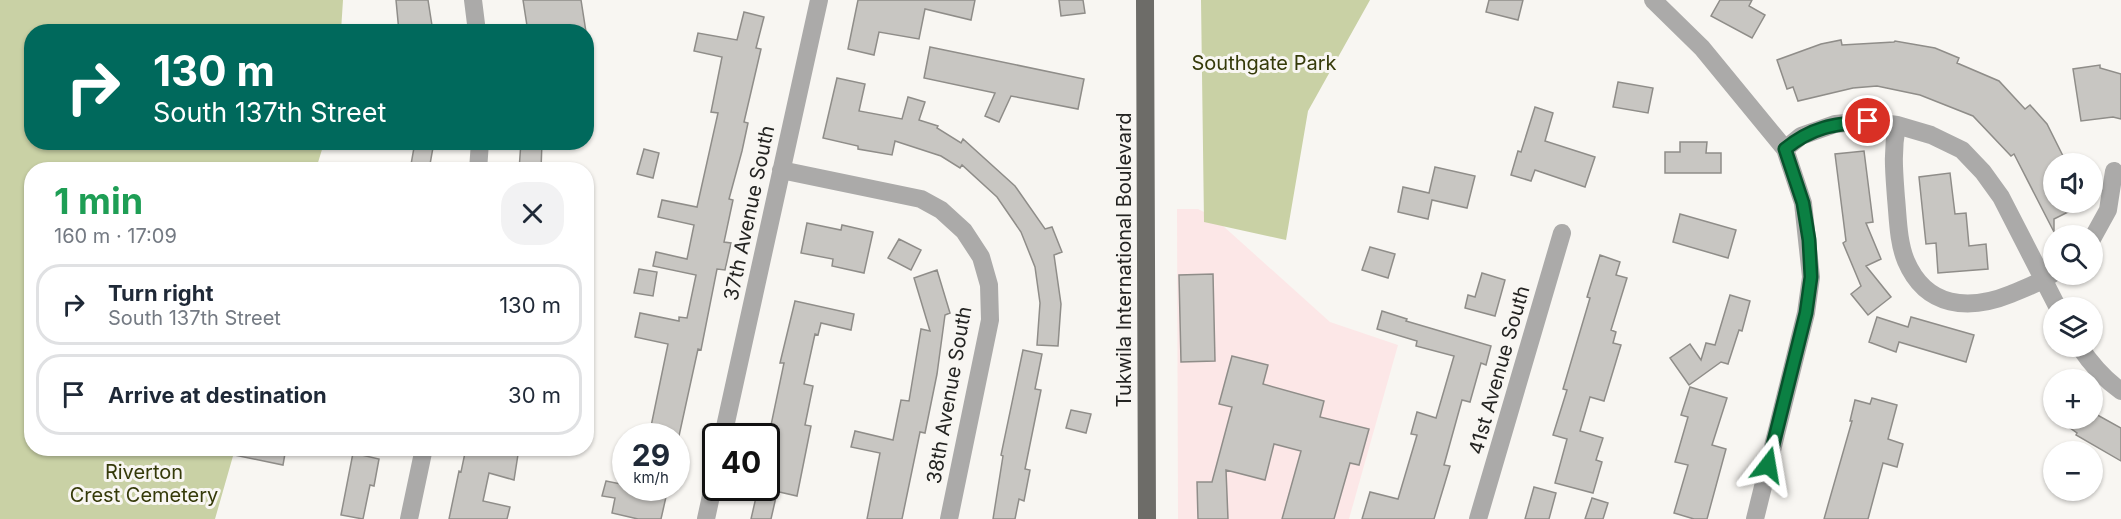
<!DOCTYPE html>
<html lang="en">
<head>
<meta charset="utf-8">
<style>
  body { margin:0; font-family:Inter,sans-serif; background:#f2f2f3; color:#1f2937; height:100vh; display:flex; flex-direction:column; font-size:22px; white-space:nowrap }
  * { box-sizing:border-box; margin:0 }
  p { font-size:20px; color:#747a83 }
  .icon { flex:none; width:33px; height:33px; fill:none; stroke:currentColor; stroke-width:2; stroke-linecap:round; stroke-linejoin:round }
  .map { position:relative; flex:1; overflow:hidden }
  .drawer { position:absolute; left:24px; top:162px; width:570px; height:294px; display:flex; flex-direction:column; background:#fff; border-radius:24px; box-shadow:0 2px 4px #0004 }
  .drawer>* { flex:none }
  .top-card { position:absolute; left:24px; top:24px; width:570px; height:126px; border-radius:24px; box-shadow:0 2px 4px #0004; background:#00695c; color:#fff; overflow:hidden }
  .buttons { position:absolute; left:2043px; top:153px; display:grid; gap:12px }
  .buttons a { display:grid; place-items:center; width:60px; height:60px; border-radius:50%; background:#fff; box-shadow:0 2px 4px #0004; font-size:30px }
  .speed { position:absolute; left:612px; top:423px; display:flex; gap:12px; font-size:30px; font-weight:700; text-align:center }
  .speed>* { display:grid; place-content:center; width:78px; height:78px; border-radius:50%; background:#fff; box-shadow:0 2px 4px #0004; line-height:1 }
  .speed small { font-size:15px; font-weight:400 }
  .speed .limit { border:3px solid #111; border-radius:9px; background:#fff; color:#111 }
  .pin { position:absolute; display:grid; place-items:center; width:51px; height:51px; color:#fff; margin:-26px; border:3px solid #fff; border-radius:50%; box-shadow:0 2px 6px #0007 }
  .me { position:absolute; width:66px; margin:-33px; rotate:14deg; stroke-linejoin:round; filter:drop-shadow(0 0 4px #0008) }
  .turn { display:flex; align-items:center; gap:21px; height:126px; padding:0 30px; font-size:27px }
  .turn .icon { width:78px; height:78px; stroke-width:2.5 }
  .turn b { display:block; font-size:42px; line-height:51px }
  .round { display:grid; place-items:center; flex:none; width:63px; height:63px; border-radius:24px; background:#f2f2f3 }
  .overview { display:flex; align-items:center; justify-content:space-between; height:102px; padding:0 30px }
  h1 { font-size:36px; font-weight:700; line-height:45px; color:#1e9e55 }
  ul { padding:0; list-style:none }
  li { display:flex; align-items:center; gap:18px; height:81px; margin:0 12px 9px; padding:0 18px; border:3px solid #e0e1e3; border-radius:24px }
  li div { flex:1 }
  li b { display:block; font-size:22px }
  li em { font-style:normal }
  .map>svg:first-child { display:block }
</style>
</head>
<body>
<div class="map">
<svg width="2121" height="519" viewBox="0 0 2121 519">
  <rect width="100%" height="100%" fill="#f8f6f2"/>
  <!-- commercial -->
  <path fill="#fce7e7" d="M 1177,209 L 1198,209 L 1212,216 L 1330,322 L 1398,345 L 1349,519 L 1178,519 Z"/>
  <!-- green -->
  <path fill="#c9d1a5" d="M 0,0 L 343,0 L 341,31 L 32,32 L 32,142 L 324,143 L 316,169 L 32,170 L 32,448 L 235,449 L 215,519 L 0,519 Z
    M 1201,0 L 1370,0 L 1308,111 L 1286,240 L 1204,222 Z"/>
  <!-- building -->
  <path fill="#c8c6c2" stroke="#8f8d89" stroke-width="1.5" d="M 396,0 L 428,0 L 433,32 L 399,32 Z
    M 523,0 L 581,0 L 586,32 L 528,32 Z
    M 858,0 L 975,0 L 971,20 L 925,9 L 919,39 L 879,32 L 874,55 L 848,49 Z
    M 1059,0 L 1083,0 L 1085,13 L 1061,16 Z
    M 1489,0 L 1523,0 L 1518,20 L 1486,12 Z
    M 1720,0 L 1752,0 L 1749,6 L 1765,15 L 1752,38 L 1711,16 Z
    M 744,12 L 764,17 L 756,48 L 761,49 L 744,122 L 748,123 L 742,151 L 729,199 L 733,200 L 724,242 L 731,243 L 725,270 L 717,269 L 701,350 L 698,349 L 679,436 L 649,436 L 668,344 L 635,337 L 640,313 L 679,321 L 679,317 L 687,318 L 696,275 L 653,266 L 656,252 L 687,259 L 694,225 L 658,217 L 662,200 L 697,207 L 718,113 L 711,112 L 722,57 L 694,51 L 698,33 L 737,40 Z
    M 1841,40 L 1842,45 L 1894,42 L 1895,41 L 1935,48 L 1959,58 L 1957,63 L 1999,81 L 2025,109 L 2030,105 L 2047,124 L 2067,164 L 2054,164 L 2054,202 L 2088,202 L 2054,219 L 2054,232 L 2014,154 L 2011,156 L 1973,116 L 1920,95 L 1877,86 L 1853,88 L 1798,101 L 1793,87 L 1787,89 L 1777,60 L 1821,44 Z
    M 930,47 L 1084,79 L 1078,109 L 1011,96 L 999,122 L 985,116 L 995,93 L 924,78 Z
    M 2100,65 L 2100,68 L 2121,74 L 2121,119 L 2113,117 L 2081,121 L 2073,69 Z
    M 837,78 L 865,84 L 859,111 L 902,119 L 908,97 L 925,102 L 919,120 L 938,126 L 937,128 L 961,143 L 963,139 L 1015,186 L 1045,229 L 1052,227 L 1062,252 L 1054,255 L 1061,304 L 1058,346 L 1037,345 L 1040,303 L 1035,267 L 1021,232 L 997,197 L 962,165 L 960,168 L 941,156 L 895,141 L 892,155 L 858,149 L 858,146 L 823,138 Z
    M 1618,82 L 1653,88 L 1648,113 L 1613,107 Z
    M 1535,107 L 1553,113 L 1545,141 L 1595,157 L 1585,187 L 1535,170 L 1531,181 L 1511,175 L 1518,151 L 1521,152 Z
    M 415,142 L 434,142 L 429,170 L 410,170 Z
    M 521,142 L 542,142 L 541,170 L 519,170 Z
    M 1680,142 L 1707,142 L 1706,153 L 1721,153 L 1721,173 L 1665,173 L 1665,152 L 1680,152 Z
    M 644,149 L 659,153 L 653,178 L 637,174 Z
    M 1864,151 L 1873,222 L 1866,223 L 1881,259 L 1866,266 L 1891,297 L 1868,315 L 1851,294 L 1861,286 L 1843,243 L 1846,241 L 1835,154 Z
    M 1435,167 L 1475,176 L 1467,208 L 1432,200 L 1428,219 L 1398,212 L 1403,187 L 1429,193 Z
    M 1950,173 L 1955,214 L 1966,213 L 1969,246 L 1986,244 L 1988,269 L 1938,273 L 1936,243 L 1926,244 L 1919,177 Z
    M 1680,214 L 1736,230 L 1728,258 L 1673,242 Z
    M 807,223 L 841,230 L 842,225 L 873,232 L 864,273 L 832,266 L 833,259 L 801,253 Z
    M 899,239 L 921,250 L 911,270 L 888,258 Z
    M 1370,247 L 1395,254 L 1388,278 L 1362,270 Z
    M 1600,255 L 1620,262 L 1616,275 L 1627,278 L 1611,330 L 1616,332 L 1613,343 L 1621,345 L 1604,401 L 1590,397 L 1580,431 L 1603,438 L 1596,460 L 1602,462 L 1593,493 L 1555,483 L 1567,439 L 1553,435 L 1567,390 L 1563,389 L 1590,298 L 1587,297 Z
    M 639,269 L 657,272 L 653,296 L 634,293 Z
    M 937,270 L 950,313 L 945,315 L 937,374 L 925,433 L 920,432 L 902,519 L 867,519 L 880,453 L 851,447 L 855,431 L 893,440 L 901,400 L 909,401 L 921,329 L 930,331 L 914,278 Z
    M 1482,273 L 1505,280 L 1495,316 L 1465,308 L 1468,295 L 1475,297 Z
    M 1213,274 L 1215,361 L 1181,362 L 1179,275 Z
    M 1730,295 L 1750,301 L 1742,331 L 1739,330 L 1728,364 L 1721,362 L 1689,385 L 1670,358 L 1690,344 L 1701,360 L 1706,343 L 1715,345 Z
    M 795,301 L 854,314 L 851,330 L 821,323 L 818,335 L 815,334 L 804,384 L 813,386 L 805,425 L 811,426 L 797,496 L 766,489 L 766,449 L 784,363 L 780,363 Z
    M 1382,311 L 1407,319 L 1406,321 L 1491,346 L 1486,365 L 1481,363 L 1470,402 L 1462,400 L 1444,465 L 1450,466 L 1434,519 L 1362,519 L 1370,492 L 1398,499 L 1417,435 L 1411,434 L 1417,412 L 1436,418 L 1454,356 L 1416,346 L 1417,341 L 1377,329 Z
    M 1877,317 L 1908,327 L 1911,317 L 1974,335 L 1966,362 L 1899,342 L 1896,352 L 1869,342 Z
    M 1023,350 L 1042,354 L 1035,389 L 1041,390 L 1025,469 L 1030,470 L 1024,501 L 1019,499 L 1015,519 L 993,519 L 1003,456 L 1001,455 Z
    M 1232,356 L 1268,365 L 1263,384 L 1324,401 L 1320,417 L 1369,429 L 1359,465 L 1350,463 L 1334,519 L 1282,519 L 1301,451 L 1274,444 L 1265,480 L 1226,470 L 1228,519 L 1198,519 L 1197,482 L 1212,482 L 1232,407 L 1219,404 Z
    M 1690,387 L 1727,398 L 1712,445 L 1726,449 L 1707,519 L 1694,519 L 1674,513 L 1688,465 L 1675,462 L 1688,417 L 1681,415 Z
    M 1872,398 L 1897,405 L 1888,439 L 1903,444 L 1897,467 L 1883,463 L 1868,519 L 1824,519 L 1852,421 L 1850,421 L 1855,400 L 1870,404 Z
    M 1071,410 L 1091,414 L 1086,433 L 1066,428 Z
    M 2092,412 L 2121,428 L 2121,461 L 2076,435 L 2077,433 L 2056,418 L 2092,418 Z
    M 235,448 L 286,448 L 283,465 L 234,455 Z
    M 466,448 L 519,448 L 514,480 L 489,473 L 483,501 L 510,507 L 507,519 L 449,519 L 459,471 L 461,472 Z
    M 353,453 L 379,459 L 374,486 L 370,485 L 363,519 L 341,515 Z
    M 606,481 L 626,485 L 626,488 L 668,488 L 661,519 L 638,519 L 612,513 L 615,498 L 602,496 Z
    M 1534,487 L 1556,493 L 1549,519 L 1525,519 Z
    M 757,493 L 776,497 L 771,519 L 751,519 Z
    M 1592,498 L 1608,503 L 1603,519 L 1585,519 Z"/>
  <g fill="none" stroke-linecap="round" stroke-linejoin="round">
    <!-- minor -->
    <path stroke="#abaaa9" stroke-width="18" d="M 473,0 L 477,32
      M 1653,0 L 1702,48 L 1785,149 L 1803,203 L 1811,277 L 1806,313 L 1755,519
      M 1897,125 C 1892,152 1894,171 1896,198 C 1898,218 1898,242 1906,261 C 1926,308 1969,311 2011,294 C 2025,288 2040,283 2052,274
      M 1785,149 L 1801,136 L 1835,124 L 1868,121 L 1897,125 L 1931,135 L 1962,150 L 1983,172 L 2001,197 L 2058,308
      M 478,170 L 480,142
      M 781,170 L 921,199 L 941,210 L 964,231 L 981,257 L 989,285 L 990,320 L 949,519
      M 2092,239 L 2108,210 L 2114,171
      M 2079,346 C 2091,364 2104,379 2121,391
      M 723,436 L 819,0
      M 409,519 L 424,448
      M 706,519 L 716,473
      M 1478,519 L 1562,233"/>
    <!-- major -->
    <path stroke="#6d6c68" stroke-width="18" d="M 1145,0 L 1147,519"/>
  </g>
  <g fill="none" stroke-linecap="round" stroke-linejoin="round">
    <defs>
      <path id="route" d="M 1768,465 L 1806,313 L 1811,277 L 1809,240 L 1803,203 L 1785,149 C 1812,127 1834,124 1868,121"/>
    </defs>
    <!-- route casing -->
    <use href="#route" stroke="#07532c" stroke-width="15"/>
    <!-- route -->
    <use href="#route" stroke="#0b8043" stroke-width="10"/>
  </g>
  <g text-anchor="middle" stroke-width="6" stroke-linejoin="round" paint-order="stroke">
    <!-- park labels -->
    <g font-size="20" fill="#353a09" stroke="#f8f6f2">
      <text x="1264" y="70">Southgate Park</text>
      <text x="144" y="479">Riverton<tspan x="144" dy="23">Crest Cemetery</tspan></text>
    </g>
    <!-- street labels -->
    <g font-size="20" fill="#242422" stroke="#f8f6f2">
      <text transform="translate(749 213) rotate(-78)" y="7">37th Avenue South</text>
      <text transform="translate(1124 260) rotate(-90)" y="7">Tukwila International Boulevard</text>
      <text transform="translate(1499 370) rotate(-74)" y="7">41st Avenue South</text>
      <text transform="translate(949 395) rotate(-80)" y="7">38th Avenue South</text>
    </g>
  </g>
</svg>
<div class="buttons">
<a><svg class="icon" aria-label="sound" viewBox="0 0 24 24"><path d="M4 9h4l5-4v14l-5-4H4zM17 9q2 3 0 6"/></svg></a>
<a><svg class="icon" aria-label="search" viewBox="0 0 24 24"><circle cx="10" cy="10" r="6"/><path d="M15 15l6 6"/></svg></a>
<a><svg class="icon" aria-label="layers" viewBox="0 0 24 24"><path d="M12 4l9 5-9 5-9-5zM3 14l9 5 9-5"/></svg></a>
<a>+</a>
<a>−</a>
</div>
<div class="speed"><div>29<small>km/h</small></div><div class="limit">40</div></div>
<div class="pin" style="left:1868px;top:121px;background:#d93025"><svg class="icon" aria-label="arrive" viewBox="0 0 24 24"><path d="M6 21V4h12l-3 4 3 4H6"/></svg></div>
<svg class="me" style="left:1768px;top:465px" viewBox="-20 -20 40 40"><path d="M0-17L14 15 0 8-14 15z" fill="#0b8043" stroke="#fff" stroke-width="4"/></svg>
<div class="top-card">
<div class="turn"><svg class="icon" aria-label="right" viewBox="0 0 24 24"><path d="M7 20v-9h11M14 6l5 5-5 5"/></svg><div><b>130 m</b>South 137th Street</div></div>
</div>
<section class="drawer">
<div class="overview"><div><h1>1 min</h1><p>160 m · 17:09</p></div><a class="round"><svg class="icon" aria-label="close" viewBox="0 0 24 24"><path d="M6 6l12 12M18 6L6 18"/></svg></a></div>
<ul>
<li><svg class="icon" aria-label="right" viewBox="0 0 24 24"><path d="M7 20v-9h11M14 6l5 5-5 5"/></svg><div><b>Turn right</b><p>South 137th Street</p></div><em>130 m</em></li>
<li><svg class="icon" aria-label="arrive" viewBox="0 0 24 24"><path d="M6 21V4h12l-3 4 3 4H6"/></svg><div><b>Arrive at destination</b></div><em>30 m</em></li>
</ul>
</section>
</div>
</body>
</html>
